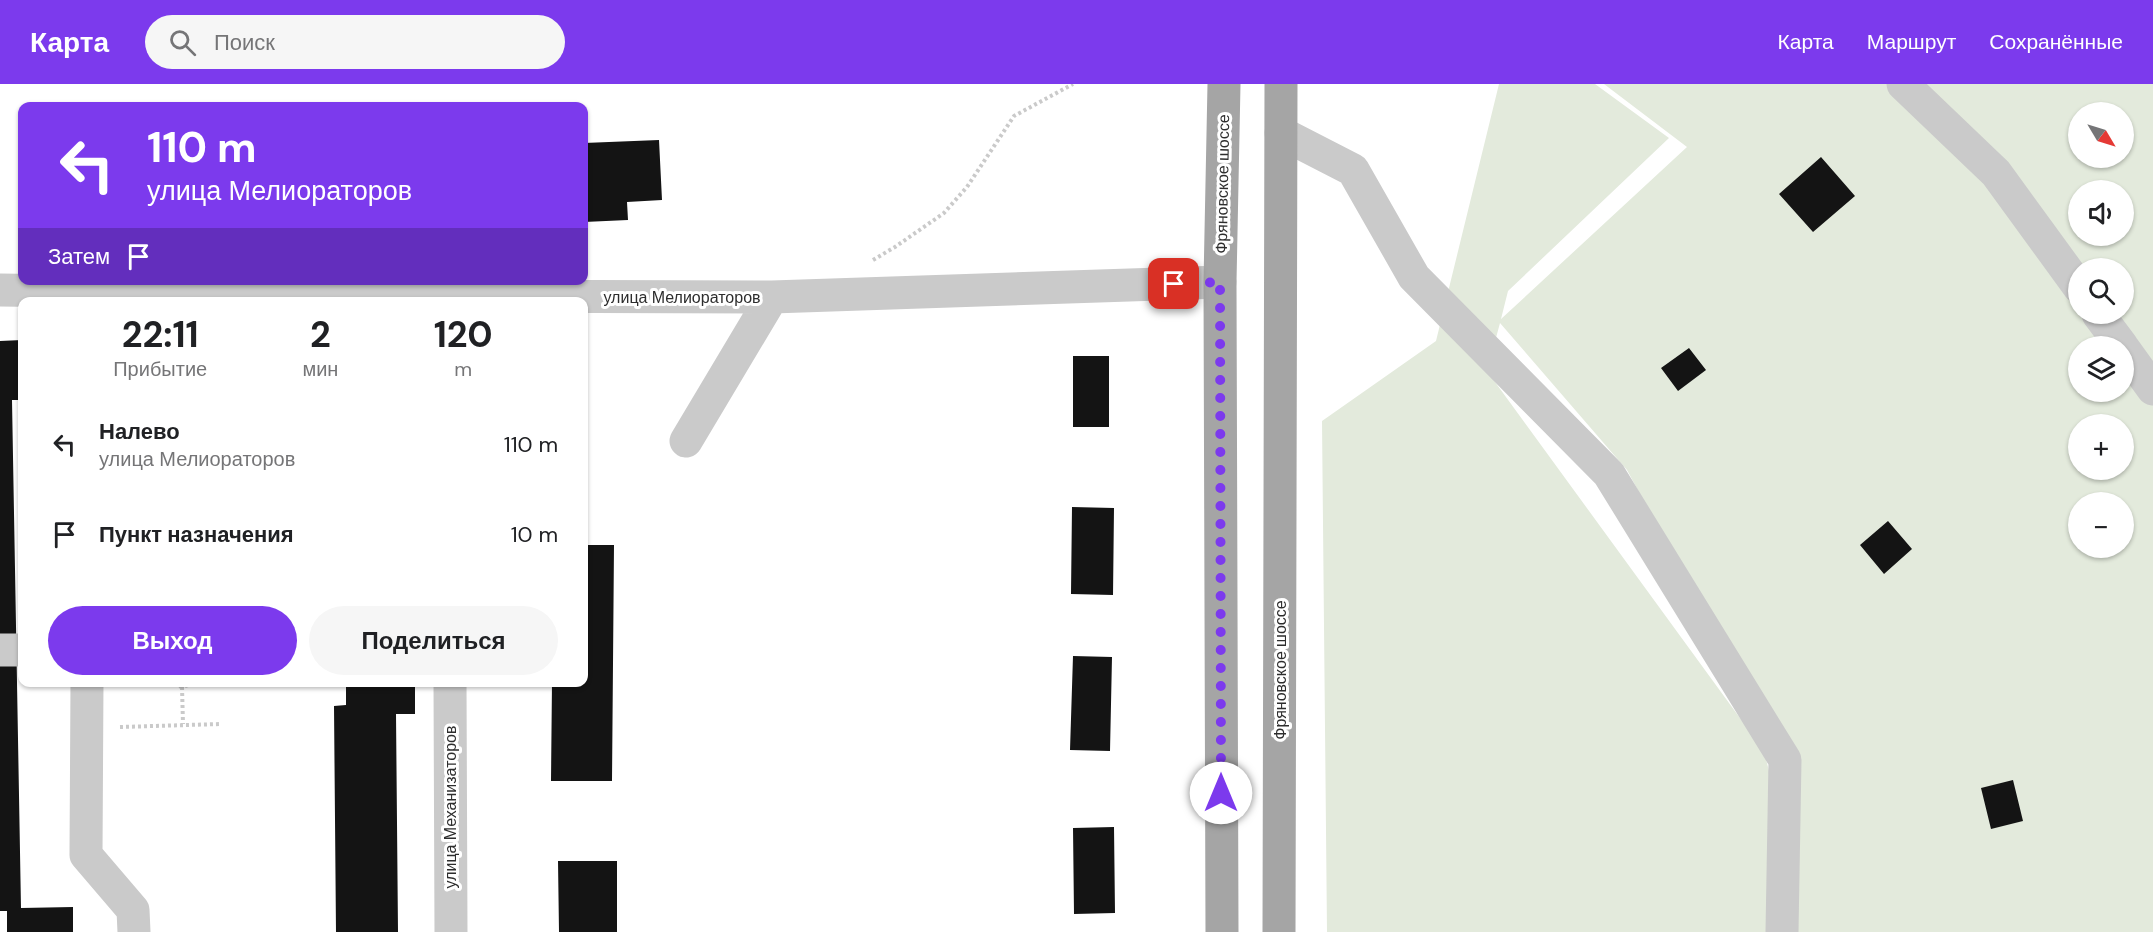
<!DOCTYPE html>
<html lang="ru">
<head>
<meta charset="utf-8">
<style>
  body { margin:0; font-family:"DM Sans",sans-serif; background:#f6f6f6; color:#202124; height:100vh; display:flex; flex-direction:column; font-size:22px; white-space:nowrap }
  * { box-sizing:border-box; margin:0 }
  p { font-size:20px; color:#757577 }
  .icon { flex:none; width:33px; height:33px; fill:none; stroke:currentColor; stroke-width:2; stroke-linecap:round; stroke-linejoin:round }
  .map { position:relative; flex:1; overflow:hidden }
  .sheet { position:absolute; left:18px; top:213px; width:570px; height:390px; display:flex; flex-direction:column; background:#fff; border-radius:12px; box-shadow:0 2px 4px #0004 }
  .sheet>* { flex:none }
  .hud { position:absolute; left:18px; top:18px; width:570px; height:183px; border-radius:12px; box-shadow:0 2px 4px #0004; background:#7c3aed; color:#fff; overflow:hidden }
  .needle { width:39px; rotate:128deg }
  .controls { position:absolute; left:2068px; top:18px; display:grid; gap:12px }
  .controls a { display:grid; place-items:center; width:66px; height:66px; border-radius:50%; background:#fff; box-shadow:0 2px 4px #0004; font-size:30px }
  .pin { position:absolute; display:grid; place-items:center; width:51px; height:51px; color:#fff; margin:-26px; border-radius:12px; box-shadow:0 3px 9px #0006 }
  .me { position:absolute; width:66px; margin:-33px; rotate:0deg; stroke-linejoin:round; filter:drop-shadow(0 0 4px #0008) }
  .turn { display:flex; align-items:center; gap:21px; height:126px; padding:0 30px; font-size:27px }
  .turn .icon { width:78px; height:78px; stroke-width:2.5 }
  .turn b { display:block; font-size:42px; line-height:51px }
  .then { display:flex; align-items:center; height:57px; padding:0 30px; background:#0003; gap:12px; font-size:22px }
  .eta { display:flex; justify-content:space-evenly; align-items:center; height:102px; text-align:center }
  .eta b { font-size:36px; font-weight:700; line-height:42px }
  .button { display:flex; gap:12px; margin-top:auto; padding:12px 30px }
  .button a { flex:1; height:69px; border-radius:36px; background:#7c3aed; color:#fff; font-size:24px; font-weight:700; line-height:69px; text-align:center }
  .button a+a { background:#f6f6f6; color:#202124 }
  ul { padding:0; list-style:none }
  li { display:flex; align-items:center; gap:18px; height:90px; padding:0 30px }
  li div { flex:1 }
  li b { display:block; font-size:22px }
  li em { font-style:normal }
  header { display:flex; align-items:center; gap:36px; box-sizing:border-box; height:84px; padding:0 30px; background:#7c3aed; color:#fff }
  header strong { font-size:28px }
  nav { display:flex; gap:33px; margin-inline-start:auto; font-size:21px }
  .search { width:420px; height:54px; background:#f6f6f6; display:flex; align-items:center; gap:15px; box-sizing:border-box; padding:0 21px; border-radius:33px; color:#757577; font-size:22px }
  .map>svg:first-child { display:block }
</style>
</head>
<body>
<header>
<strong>Карта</strong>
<div class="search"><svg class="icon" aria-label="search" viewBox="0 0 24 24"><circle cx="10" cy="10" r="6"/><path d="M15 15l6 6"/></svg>Поиск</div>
<nav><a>Карта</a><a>Маршрут</a><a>Сохранённые</a></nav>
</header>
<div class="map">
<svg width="2153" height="848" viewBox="0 0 2153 848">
  <rect width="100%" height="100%" fill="#fff"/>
  <!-- green -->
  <path fill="#e3eadc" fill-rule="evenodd" d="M 1499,0 L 1595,0 L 1669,54 L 1508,207 L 1501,235 L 1687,63 L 1604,0 L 2153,0 L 2153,848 L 1327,848 L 1322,337 L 1436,257 ZM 2079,28 L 2124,28 L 2124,74 L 2079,74 ZM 2079,106 L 2124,106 L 2124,152 L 2079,152 ZM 2079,184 L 2124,184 L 2124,230 L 2079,230 ZM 1500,239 L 1627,386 L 1773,655 L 1772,699 L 1764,667 L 1487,287 ZM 2079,262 L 2124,262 L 2124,308 L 2079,308 ZM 2079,340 L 2124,340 L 2124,386 L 2079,386 ZM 2079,418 L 2124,418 L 2124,464 L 2079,464 Z"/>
  <!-- building -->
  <path fill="#141414" d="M 659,56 L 662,116 L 627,118 L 628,136 L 584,138 L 584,59 Z
    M 1821,73 L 1855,112 L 1813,148 L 1779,110 Z
    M 22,256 L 22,316 L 12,316 L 21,824 L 73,823 L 73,848 L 7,848 L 7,827 L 0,827 L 0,257 Z
    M 1689,264 L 1706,286 L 1678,307 L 1661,284 Z
    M 1073,272 L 1109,272 L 1109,343 L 1073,343 Z
    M 1072,423 L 1114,424 L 1113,511 L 1071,510 Z
    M 1888,437 L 1912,465 L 1884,490 L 1860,461 Z
    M 584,461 L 614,461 L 612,697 L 551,697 L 552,598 L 584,598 Z
    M 1073,572 L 1112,573 L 1110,667 L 1070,666 Z
    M 346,598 L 415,598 L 415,630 L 396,630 L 398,848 L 336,848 L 334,622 L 346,621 Z
    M 2013,696 L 2023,737 L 1991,745 L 1981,704 Z
    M 1114,743 L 1115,829 L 1074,830 L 1073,744 Z
    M 558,777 L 617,777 L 617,848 L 559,848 Z"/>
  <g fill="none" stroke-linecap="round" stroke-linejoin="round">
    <!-- path -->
    <path stroke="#cacaca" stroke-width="4" stroke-dasharray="3 3" stroke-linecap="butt" d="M 873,176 L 895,163 L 944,129 L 967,103 L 1014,32 L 1073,0
      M 168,598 L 182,603 L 198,598
      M 182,603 L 183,640
      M 120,643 L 221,640"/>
    <!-- minor -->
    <path stroke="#cacaca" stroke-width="33" d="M 1903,0 L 1996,89 L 2079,203
      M 1281,49 L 1353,86 L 1414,193 L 1609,390 L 1785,676 L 1782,848
      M 0,206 L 428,212 L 772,213 L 1220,198
      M 2098,230 L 2122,262
      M 2124,265 L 2153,305
      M 686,357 L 772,213
      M 0,566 L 22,566
      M 87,598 L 86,771 L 133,826 L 134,848
      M 450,598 L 451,848"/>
    <!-- major -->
    <path stroke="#a5a5a5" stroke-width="33" d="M 1222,848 L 1220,198 L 1224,0
      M 1279,848 L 1281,0"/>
  </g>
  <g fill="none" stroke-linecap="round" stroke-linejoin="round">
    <!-- route -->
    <path stroke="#7c3aed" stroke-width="10" stroke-dasharray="0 18" d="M 1174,200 L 1220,198 L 1221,709"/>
  </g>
  <g text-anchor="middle" stroke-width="6" stroke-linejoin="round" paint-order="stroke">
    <!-- street labels -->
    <g font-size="16" fill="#2d2d2d" stroke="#fff">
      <text transform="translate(1222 100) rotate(-89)" y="6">Фряновское шоссе</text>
      <text x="682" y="219">улица Мелиораторов</text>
      <text transform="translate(1280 586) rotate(-90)" y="6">Фряновское шоссе</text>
      <text transform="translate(450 723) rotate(-90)" y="6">улица Механизаторов</text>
    </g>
  </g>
</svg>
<div class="controls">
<a><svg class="needle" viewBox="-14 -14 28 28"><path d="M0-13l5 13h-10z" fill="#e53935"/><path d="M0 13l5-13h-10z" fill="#757577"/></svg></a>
<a><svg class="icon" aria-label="sound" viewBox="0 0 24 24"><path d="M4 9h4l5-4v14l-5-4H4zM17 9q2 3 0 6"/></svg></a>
<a><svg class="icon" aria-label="search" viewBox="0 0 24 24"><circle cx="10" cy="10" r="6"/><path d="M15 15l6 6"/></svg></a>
<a><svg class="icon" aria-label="layers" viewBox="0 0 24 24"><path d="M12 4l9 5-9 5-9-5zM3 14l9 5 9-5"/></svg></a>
<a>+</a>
<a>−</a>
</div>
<div class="pin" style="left:1174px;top:200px;background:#d93025"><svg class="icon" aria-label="arrive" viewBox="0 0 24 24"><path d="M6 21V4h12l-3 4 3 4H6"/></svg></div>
<svg class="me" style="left:1221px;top:709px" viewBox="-20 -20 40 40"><circle r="19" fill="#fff"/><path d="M0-13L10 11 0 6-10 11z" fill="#7c3aed"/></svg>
<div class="hud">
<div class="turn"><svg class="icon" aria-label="left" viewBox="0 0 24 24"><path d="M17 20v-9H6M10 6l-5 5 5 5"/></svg><div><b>110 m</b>улица Мелиораторов</div></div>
<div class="then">Затем<svg class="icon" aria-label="arrive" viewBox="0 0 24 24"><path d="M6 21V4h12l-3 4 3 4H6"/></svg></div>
</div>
<section class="sheet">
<div class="eta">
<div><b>22:11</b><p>Прибытие</p></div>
<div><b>2</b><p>мин</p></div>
<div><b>120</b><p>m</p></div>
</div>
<ul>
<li><svg class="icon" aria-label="left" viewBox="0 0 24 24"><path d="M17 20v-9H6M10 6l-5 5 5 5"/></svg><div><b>Налево</b><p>улица Мелиораторов</p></div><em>110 m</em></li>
<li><svg class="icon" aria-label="arrive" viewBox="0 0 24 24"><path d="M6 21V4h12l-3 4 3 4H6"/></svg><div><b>Пункт назначения</b></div><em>10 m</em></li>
</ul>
<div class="button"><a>Выход</a><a>Поделиться</a></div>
</section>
</div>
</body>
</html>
